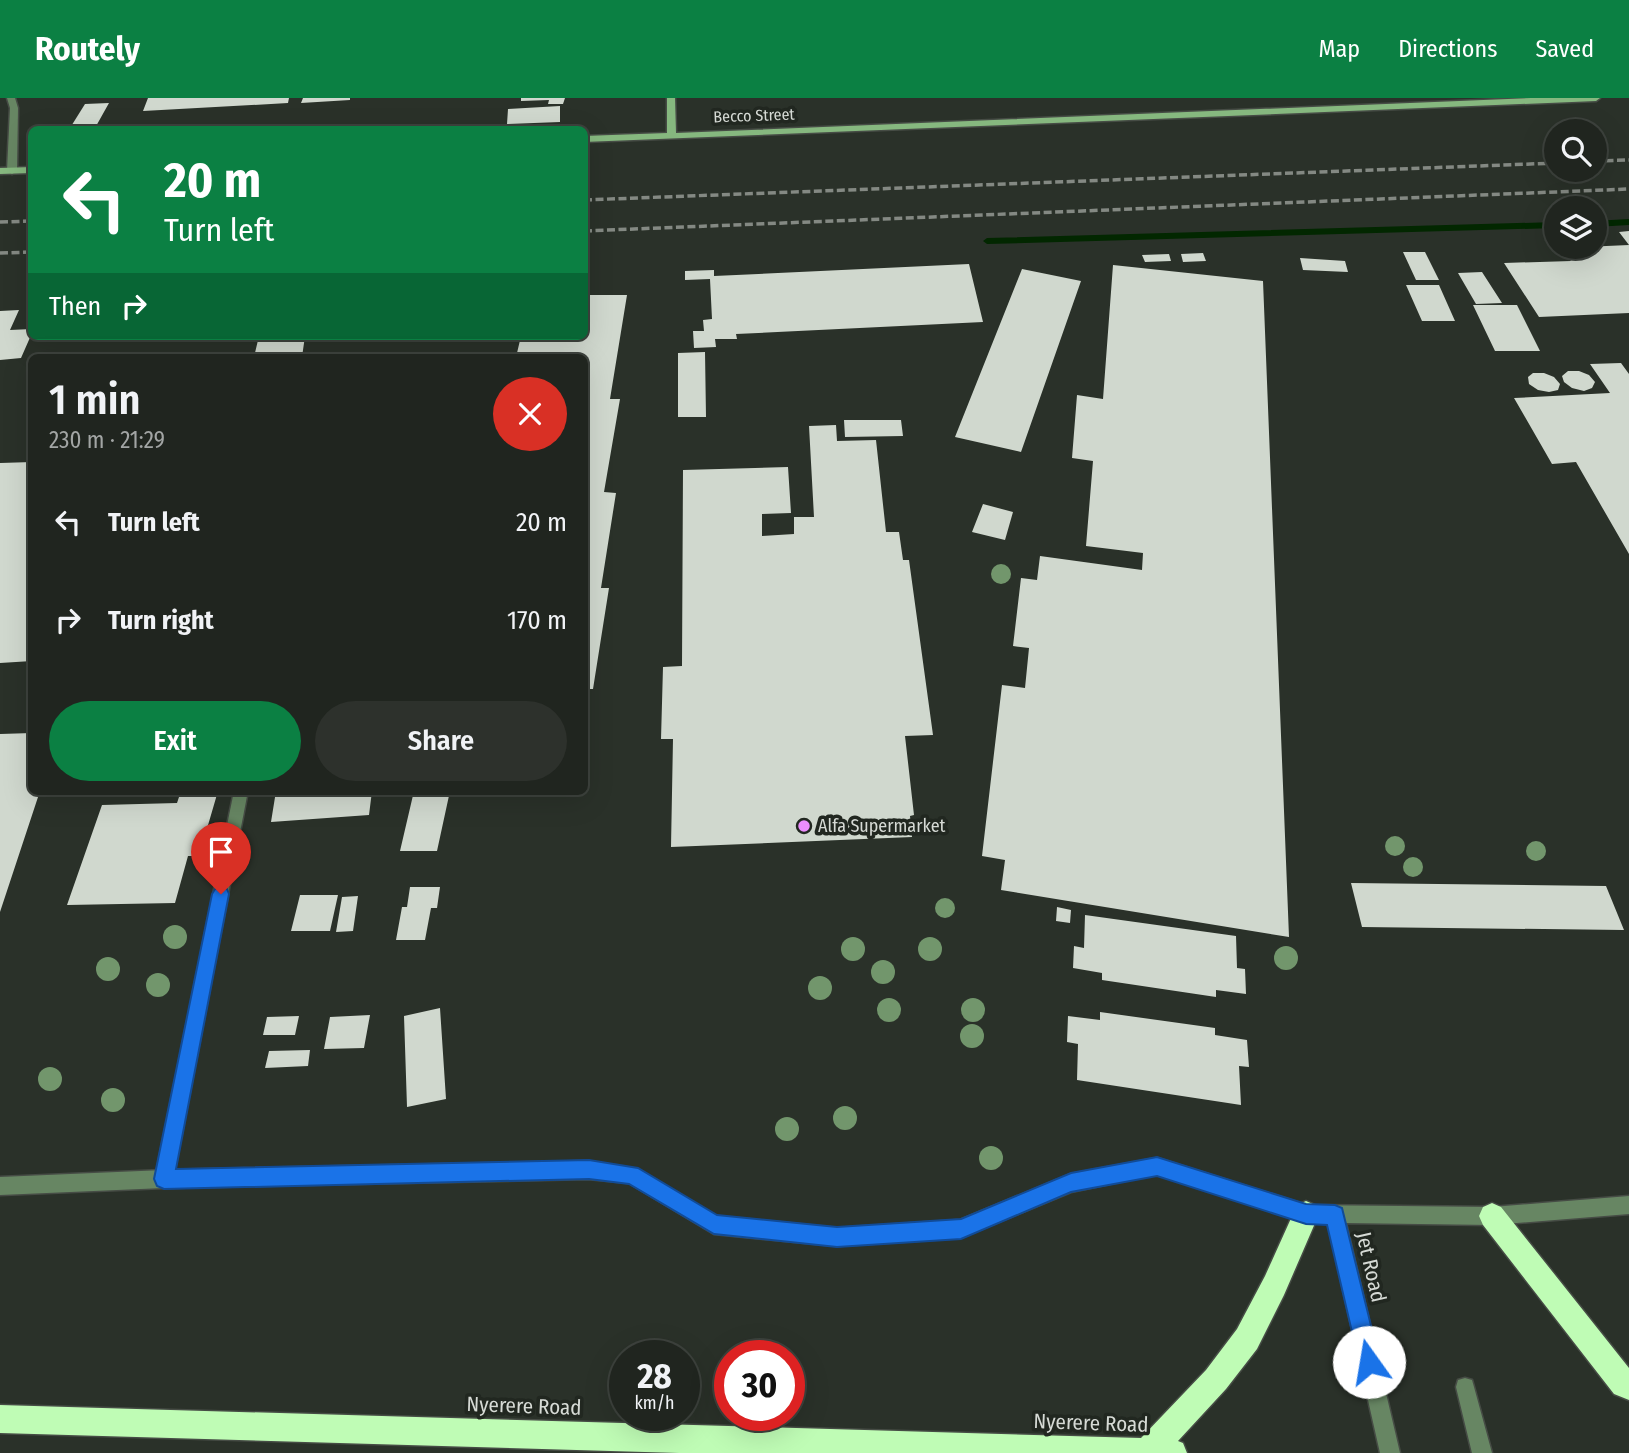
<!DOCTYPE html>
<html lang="en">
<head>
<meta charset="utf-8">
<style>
  body { margin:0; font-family:"Fira Sans Condensed",sans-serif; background:#2d312c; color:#f1f3f6; height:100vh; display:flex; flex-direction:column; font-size:26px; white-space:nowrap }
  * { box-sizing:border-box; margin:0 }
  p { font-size:23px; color:#a2a5a4 }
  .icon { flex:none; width:38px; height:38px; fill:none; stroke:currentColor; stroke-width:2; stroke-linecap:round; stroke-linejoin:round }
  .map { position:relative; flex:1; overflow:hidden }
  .drawer { position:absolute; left:28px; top:256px; width:560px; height:441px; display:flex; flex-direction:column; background:#20251f; border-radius:10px; box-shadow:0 7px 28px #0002,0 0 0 2px #3d423d }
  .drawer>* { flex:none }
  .hud { position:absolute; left:28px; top:28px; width:560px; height:214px; border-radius:10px; box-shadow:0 7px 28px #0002,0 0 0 2px #3d423d; background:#0b8043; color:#fff; overflow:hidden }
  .tools { position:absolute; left:1544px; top:21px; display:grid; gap:14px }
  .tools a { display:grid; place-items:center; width:63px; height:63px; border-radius:50%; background:#20251f; box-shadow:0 7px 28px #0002,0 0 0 2px #3d423d; font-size:35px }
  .speed { position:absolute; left:609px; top:1242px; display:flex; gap:14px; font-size:35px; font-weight:700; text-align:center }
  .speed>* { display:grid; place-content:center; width:91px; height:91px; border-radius:50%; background:#20251f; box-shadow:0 7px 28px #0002,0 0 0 2px #3d423d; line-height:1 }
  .speed small { font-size:18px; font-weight:400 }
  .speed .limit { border:10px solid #d22; background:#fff; color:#111 }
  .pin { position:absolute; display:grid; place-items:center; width:60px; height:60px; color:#fff; margin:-72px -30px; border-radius:50% 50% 50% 0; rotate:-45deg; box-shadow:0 0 7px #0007 }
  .pin .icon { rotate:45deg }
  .me { position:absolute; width:77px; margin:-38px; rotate:347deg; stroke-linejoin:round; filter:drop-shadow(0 0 5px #0008) }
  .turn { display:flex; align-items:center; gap:24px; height:147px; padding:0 21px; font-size:32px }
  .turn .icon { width:91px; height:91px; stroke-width:2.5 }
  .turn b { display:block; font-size:49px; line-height:60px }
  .then { display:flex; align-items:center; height:66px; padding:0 21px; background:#0003; gap:14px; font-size:26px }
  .round { display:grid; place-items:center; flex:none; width:74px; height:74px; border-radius:37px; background:#2d312c }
  .head { display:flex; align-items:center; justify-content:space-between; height:119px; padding:0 21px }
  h1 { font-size:42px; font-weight:600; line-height:52px }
  .primary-button { display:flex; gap:14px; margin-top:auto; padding:14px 21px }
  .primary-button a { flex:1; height:80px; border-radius:42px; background:#0b8043; color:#fff; font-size:28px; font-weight:600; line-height:80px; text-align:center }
  .primary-button a+a { background:#2d312c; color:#f1f3f6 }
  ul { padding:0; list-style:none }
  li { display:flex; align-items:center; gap:21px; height:98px; padding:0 21px }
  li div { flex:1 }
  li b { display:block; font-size:26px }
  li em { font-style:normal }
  header { display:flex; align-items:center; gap:42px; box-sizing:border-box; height:98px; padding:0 35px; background:#0b8043; color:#fff }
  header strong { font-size:33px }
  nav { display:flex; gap:38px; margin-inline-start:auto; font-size:24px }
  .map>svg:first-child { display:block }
</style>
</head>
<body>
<header>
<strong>Routely</strong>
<nav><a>Map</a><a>Directions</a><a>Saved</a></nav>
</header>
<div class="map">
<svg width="1629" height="1355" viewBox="0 0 1629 1355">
  <rect width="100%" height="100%" fill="#2a3129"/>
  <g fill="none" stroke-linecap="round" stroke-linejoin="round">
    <!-- stream -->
    <path fill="#022700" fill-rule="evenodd" d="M 1629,121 L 1629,127 L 1594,129 L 1594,123 Z
      M 1556,124 L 1556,130 L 987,146 L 983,143 L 987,140 Z"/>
  </g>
  <!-- building -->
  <path fill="#d0d8ce" d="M 148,0 L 289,0 L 288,5 L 143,13 Z
    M 303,0 L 350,0 L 350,2 L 301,5 Z
    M 521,0 L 565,0 L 563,6 L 548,6 L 549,2 L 521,3 Z
    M 109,5 L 95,30 L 70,30 L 85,6 Z
    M 560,8 L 560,24 L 507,26 L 508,11 Z
    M 1629,133 L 1629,215 L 1539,219 L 1504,165 L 1571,163 L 1561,150 L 1629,147 L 1619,134 Z
    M 1403,154 L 1425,154 L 1439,182 L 1416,182 Z
    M 1203,155 L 1206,163 L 1183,164 L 1181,156 Z
    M 1169,156 L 1171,163 L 1145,164 L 1142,157 Z
    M 1300,160 L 1345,163 L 1348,174 L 1303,172 Z
    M 969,166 L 983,224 L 736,236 L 737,241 L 715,241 L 716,249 L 694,250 L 693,233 L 704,233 L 703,222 L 712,221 L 710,181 L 685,182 L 685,173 L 714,172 L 714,178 Z
    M 1113,167 L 1263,183 L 1289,839 L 1001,792 L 1005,762 L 982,758 L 1002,587 L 1025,590 L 1029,550 L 1013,548 L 1021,480 L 1037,482 L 1040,458 L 1142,472 L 1143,455 L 1086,448 L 1093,363 L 1072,360 L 1077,297 L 1103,301 Z
    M 1022,171 L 1081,183 L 1021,354 L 955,339 Z
    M 1482,174 L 1502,205 L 1476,206 L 1458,175 Z
    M 1406,187 L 1439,187 L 1455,223 L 1422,223 Z
    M 584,197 L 627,197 L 610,301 L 620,301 L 604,394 L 616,395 L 601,490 L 609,490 L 593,591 L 584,591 L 584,259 L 512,259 L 513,254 L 517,255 L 521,238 L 584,238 Z
    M 1473,207 L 1517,207 L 1540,253 L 1495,253 Z
    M 19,212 L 10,232 L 32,231 L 32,235 L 21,260 L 0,262 L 0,213 Z
    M 259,238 L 305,238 L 302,259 L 254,259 Z
    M 705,254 L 706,319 L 678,319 L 678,255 Z
    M 1621,265 L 1629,276 L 1629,456 L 1576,364 L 1552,366 L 1514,300 L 1610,295 L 1590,266 Z
    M 1568,273 L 1579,273 L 1589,277 L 1595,284 L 1592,290 L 1584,293 L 1572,290 L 1564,284 L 1562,278 Z
    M 1533,275 L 1544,275 L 1554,279 L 1560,286 L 1558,292 L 1549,294 L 1538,292 L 1529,286 L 1528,279 Z
    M 844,322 L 901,322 L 903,338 L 845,339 Z
    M 836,327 L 837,343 L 876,342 L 886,434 L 899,434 L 903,462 L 909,462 L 933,637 L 905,638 L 914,717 L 910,718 L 912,739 L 671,749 L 673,641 L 661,641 L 663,569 L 682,568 L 683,372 L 788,369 L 791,415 L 762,416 L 762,438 L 794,436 L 794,419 L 814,419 L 809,328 Z
    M 32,364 L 32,563 L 0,565 L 0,365 Z
    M 983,406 L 1013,414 L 1005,442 L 972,434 Z
    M 32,635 L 32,693 L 40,693 L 0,814 L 0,636 Z
    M 181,693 L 218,693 L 199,758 L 188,758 L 175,805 L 67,807 L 102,707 L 177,705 Z
    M 276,693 L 372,693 L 369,717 L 271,724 Z
    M 414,693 L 450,693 L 437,753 L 400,753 Z
    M 1351,785 L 1606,788 L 1624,832 L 1362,829 Z
    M 410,789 L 440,789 L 437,810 L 431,810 L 425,842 L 396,842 L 402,809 L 407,809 Z
    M 300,797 L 338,797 L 330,833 L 291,833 Z
    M 358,798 L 353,833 L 336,834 L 342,799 Z
    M 1057,809 L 1071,812 L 1070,825 L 1056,823 Z
    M 1085,817 L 1236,838 L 1237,870 L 1245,871 L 1246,896 L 1216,892 L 1216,899 L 1102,882 L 1102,875 L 1073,870 L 1074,848 L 1084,850 Z
    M 440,910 L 446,1001 L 407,1009 L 404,918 Z
    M 1100,914 L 1215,930 L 1215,937 L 1247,942 L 1249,969 L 1239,968 L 1241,1007 L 1077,982 L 1078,946 L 1067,944 L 1068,918 L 1100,922 Z
    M 370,917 L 364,950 L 324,951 L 330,919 Z
    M 299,918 L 295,937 L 263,937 L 267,919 Z
    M 310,952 L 308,968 L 265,970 L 269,953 Z"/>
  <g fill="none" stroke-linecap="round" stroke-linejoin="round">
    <defs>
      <path id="lane" d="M 234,693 L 248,693 L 173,1081 L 170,1087 L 164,1090 L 158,1087 L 155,1081 Z"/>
      <path id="street" d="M 7,0 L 15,0 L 18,10 L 17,73 L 12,76 L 7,73 L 10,10 Z
        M 1157,1060 L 1306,1107 L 1492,1109 L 1629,1098 L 1629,1116 L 1492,1127 L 1346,1125 L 1400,1355 L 1380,1355 L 1328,1125 L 1306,1125 L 1157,1076 L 1071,1094 L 960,1140 L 837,1148 L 714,1136 L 629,1085 L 588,1081 L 164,1090 L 0,1097 L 0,1079 L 164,1072 L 588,1063 L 637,1071 L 716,1118 L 837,1130 L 960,1122 L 1071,1076 Z
        M 1465,1280 L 1472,1282 L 1474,1289 L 1492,1355 L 1472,1355 L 1456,1289 L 1458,1282 Z"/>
      <path id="secondary" d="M 667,0 L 675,0 L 676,35 L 1531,0 L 1600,0 L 1596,3 L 584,44 L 584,38 L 667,35 Z
        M 32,69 L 32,75 L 0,76 L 0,70 Z"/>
      <path id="highway" d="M 1306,1103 L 1315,1107 L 1319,1116 L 1284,1197 L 1257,1251 L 1226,1291 L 1178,1343 L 1183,1345 L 1187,1355 L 679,1355 L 0,1335 L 0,1307 L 1141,1340 L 1206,1272 L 1237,1231 L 1265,1178 L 1297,1107 Z
        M 1492,1105 L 1501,1109 L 1629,1270 L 1629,1302 L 1614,1296 L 1483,1127 L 1479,1118 L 1483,1109 Z"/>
    </defs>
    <!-- lane casing -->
    <use href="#lane" stroke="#464c45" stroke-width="3"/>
    <!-- street casing -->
    <use href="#street" stroke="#464c45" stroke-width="3"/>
    <!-- secondary casing -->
    <use href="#secondary" stroke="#464c45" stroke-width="3"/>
    <!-- highway casing -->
    <use href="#highway" stroke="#464c45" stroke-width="3"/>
    <!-- lane -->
    <use href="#lane" fill="#678663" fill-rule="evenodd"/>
    <!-- street -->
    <use href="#street" fill="#678663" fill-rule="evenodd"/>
    <!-- secondary -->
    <use href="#secondary" fill="#86b87f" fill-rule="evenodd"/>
    <!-- highway -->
    <use href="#highway" fill="#bffcb5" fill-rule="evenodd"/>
    <!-- rail -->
    <path stroke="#848983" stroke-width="3.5" stroke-dasharray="8 3.5" stroke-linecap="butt" d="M 1594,63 L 1629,62
      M 584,102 L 1556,65
      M 0,124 L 32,123
      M 584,133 L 1629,91
      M 0,155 L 32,154"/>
  </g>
  <!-- trees -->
  <g fill="#72966c">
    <circle cx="1001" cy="476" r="10"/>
    <circle cx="1395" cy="748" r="10"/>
    <circle cx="1536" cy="753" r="10"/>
    <circle cx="1413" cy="769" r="10"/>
    <circle cx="945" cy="810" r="10"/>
    <circle cx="175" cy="839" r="12"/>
    <circle cx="853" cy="851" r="12"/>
    <circle cx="930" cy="851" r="12"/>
    <circle cx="1286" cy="860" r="12"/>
    <circle cx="108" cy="871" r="12"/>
    <circle cx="883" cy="874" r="12"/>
    <circle cx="158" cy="887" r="12"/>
    <circle cx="820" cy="890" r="12"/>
    <circle cx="889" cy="912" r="12"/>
    <circle cx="973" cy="912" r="12"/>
    <circle cx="972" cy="938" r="12"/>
    <circle cx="50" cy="981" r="12"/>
    <circle cx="113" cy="1002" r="12"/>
    <circle cx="845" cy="1020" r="12"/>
    <circle cx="787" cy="1031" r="12"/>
    <circle cx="991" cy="1060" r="12"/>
  </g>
  <!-- route -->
  <path fill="#1a73e8" stroke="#114b97" stroke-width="2" d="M 221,789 L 227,791 L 229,796 L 176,1071 L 589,1062 L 638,1070 L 717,1117 L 837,1129 L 961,1121 L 1071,1075 L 1157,1059 L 1306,1106 L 1335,1107 L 1342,1110 L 1380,1264 L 1377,1271 L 1369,1274 L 1362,1271 L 1359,1264 L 1327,1127 L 1306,1126 L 1157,1078 L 1071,1094 L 961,1141 L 837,1149 L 714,1136 L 629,1086 L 589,1081 L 164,1091 L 157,1088 L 154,1081 L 212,796 L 215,791 Z"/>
  <!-- markers -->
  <circle fill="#eb8dfc" stroke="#212720" stroke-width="2.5" cx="804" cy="728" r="7"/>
  <g text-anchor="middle" stroke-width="7" stroke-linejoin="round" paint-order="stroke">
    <!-- far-street labels -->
    <g font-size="16" fill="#d6dad5" stroke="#212720">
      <text transform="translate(754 17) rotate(-2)" y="6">Becco Street</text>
    </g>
    <!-- poi labels -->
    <g font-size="18" fill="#d6dad5" stroke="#212720" text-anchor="start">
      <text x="818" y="734">Alfa Supermarket</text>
    </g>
    <!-- near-street labels -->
    <g font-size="21" fill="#d6dad5" stroke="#212720">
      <text transform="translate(1371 1169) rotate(77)" y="7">Jet Road</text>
      <text transform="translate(524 1308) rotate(2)" y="7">Nyerere Road</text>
      <text transform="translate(1091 1325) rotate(2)" y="7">Nyerere Road</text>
    </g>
  </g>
</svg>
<div class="tools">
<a><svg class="icon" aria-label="search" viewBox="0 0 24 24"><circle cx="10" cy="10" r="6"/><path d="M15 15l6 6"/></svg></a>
<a><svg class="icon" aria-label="layers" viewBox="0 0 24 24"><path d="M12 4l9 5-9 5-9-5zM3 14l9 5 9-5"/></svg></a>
</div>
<div class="speed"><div>28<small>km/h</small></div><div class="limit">30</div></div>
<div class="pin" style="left:221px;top:796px;background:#d93025"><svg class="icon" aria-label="arrive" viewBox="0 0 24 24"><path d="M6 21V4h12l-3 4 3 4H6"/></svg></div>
<svg class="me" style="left:1369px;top:1264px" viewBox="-20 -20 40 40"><circle r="19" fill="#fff"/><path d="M0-13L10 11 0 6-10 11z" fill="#1a73e8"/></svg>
<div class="hud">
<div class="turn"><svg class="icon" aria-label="left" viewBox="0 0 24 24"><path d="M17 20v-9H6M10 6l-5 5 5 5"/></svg><div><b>20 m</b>Turn left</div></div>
<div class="then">Then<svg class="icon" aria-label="right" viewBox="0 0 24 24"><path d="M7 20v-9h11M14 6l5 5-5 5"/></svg></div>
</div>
<section class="drawer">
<div class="head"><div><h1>1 min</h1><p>230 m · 21:29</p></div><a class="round" style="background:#d93025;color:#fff"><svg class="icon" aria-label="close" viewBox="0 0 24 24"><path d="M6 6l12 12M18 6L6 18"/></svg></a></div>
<ul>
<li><svg class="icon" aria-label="left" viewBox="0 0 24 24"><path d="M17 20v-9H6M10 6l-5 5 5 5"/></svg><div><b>Turn left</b></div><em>20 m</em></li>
<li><svg class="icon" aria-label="right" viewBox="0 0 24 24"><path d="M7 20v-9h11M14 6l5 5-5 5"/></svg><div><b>Turn right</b></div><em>170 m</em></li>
</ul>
<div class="primary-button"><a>Exit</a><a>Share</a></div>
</section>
</div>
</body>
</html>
